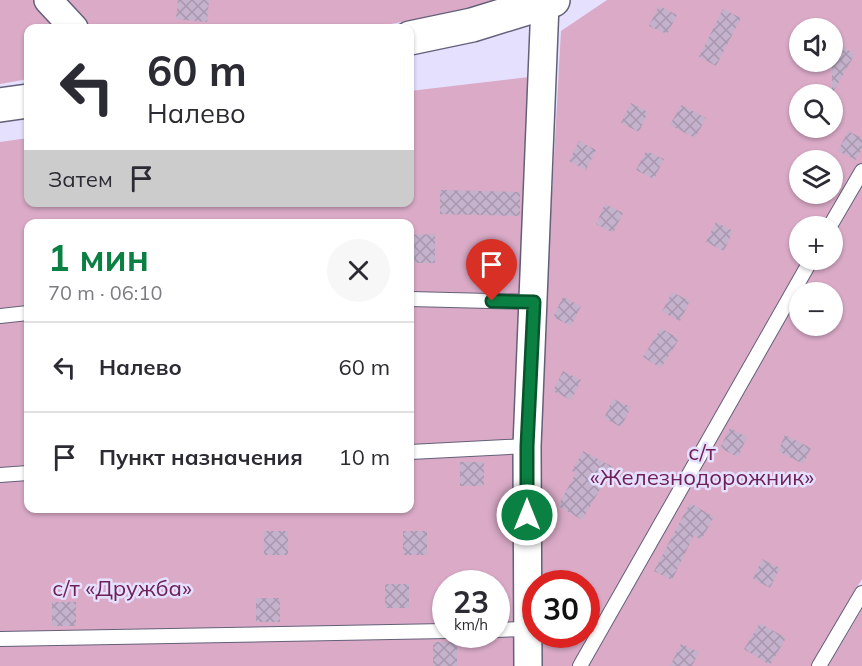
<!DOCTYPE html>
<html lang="ru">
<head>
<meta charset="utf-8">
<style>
  body { margin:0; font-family:Mulish,sans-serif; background:#f7f7f7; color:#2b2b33; height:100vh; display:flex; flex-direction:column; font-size:22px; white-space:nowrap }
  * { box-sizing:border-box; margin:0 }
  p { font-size:20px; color:#7c7c81 }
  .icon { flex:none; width:33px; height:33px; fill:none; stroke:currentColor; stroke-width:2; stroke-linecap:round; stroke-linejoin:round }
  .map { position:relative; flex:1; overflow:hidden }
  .details { position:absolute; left:24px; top:219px; width:390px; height:294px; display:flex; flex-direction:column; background:#fff; border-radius:12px; box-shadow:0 2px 4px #0004 }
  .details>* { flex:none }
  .banner { position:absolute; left:24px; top:24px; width:390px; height:183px; border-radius:12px; box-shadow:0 2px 4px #0004; background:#fff; color:#2b2b33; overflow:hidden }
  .controls { position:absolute; left:789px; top:18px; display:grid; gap:12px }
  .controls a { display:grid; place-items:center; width:54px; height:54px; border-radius:50%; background:#fff; box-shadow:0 2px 4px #0004; font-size:30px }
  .speed { position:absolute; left:432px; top:570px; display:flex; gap:12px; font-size:30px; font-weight:700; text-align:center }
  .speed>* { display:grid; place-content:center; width:78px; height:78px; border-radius:50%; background:#fff; box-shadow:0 2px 4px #0004; line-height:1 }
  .speed small { font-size:15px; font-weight:400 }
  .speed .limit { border:9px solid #d22; background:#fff; color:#111 }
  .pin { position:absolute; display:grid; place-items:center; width:51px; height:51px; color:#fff; margin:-62px -26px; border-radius:50% 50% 50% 0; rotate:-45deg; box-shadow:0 0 6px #0007 }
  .pin .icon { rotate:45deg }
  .me { position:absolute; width:66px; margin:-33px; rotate:0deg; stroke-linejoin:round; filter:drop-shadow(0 0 4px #0008) }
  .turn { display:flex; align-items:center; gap:21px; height:126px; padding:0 24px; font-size:27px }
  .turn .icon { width:78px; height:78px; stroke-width:2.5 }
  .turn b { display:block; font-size:42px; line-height:51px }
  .then { display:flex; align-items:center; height:57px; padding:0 24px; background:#0003; gap:12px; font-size:22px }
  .round { display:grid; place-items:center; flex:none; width:63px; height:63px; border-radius:32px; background:#f7f7f7 }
  .headline { display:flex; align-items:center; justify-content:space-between; height:102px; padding:0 24px }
  h1 { font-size:36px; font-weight:700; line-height:45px; color:#0b8043 }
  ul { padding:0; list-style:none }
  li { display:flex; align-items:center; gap:18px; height:90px; padding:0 24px; border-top:2px solid #e1e1e2 }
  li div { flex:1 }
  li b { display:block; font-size:22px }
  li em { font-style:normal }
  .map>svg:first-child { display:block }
</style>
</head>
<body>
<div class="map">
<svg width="862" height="666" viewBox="0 0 862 666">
  <defs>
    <pattern id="building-cross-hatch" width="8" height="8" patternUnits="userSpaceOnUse" patternTransform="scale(1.5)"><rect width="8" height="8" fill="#c4b1cb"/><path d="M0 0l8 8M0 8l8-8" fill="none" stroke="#a897ae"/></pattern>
  </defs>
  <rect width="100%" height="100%" fill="#e4e0fe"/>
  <!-- green -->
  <path fill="#daaac7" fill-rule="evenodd" d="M 0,0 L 498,0 L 474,8 L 370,28 L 28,28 L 28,79 L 0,84 Z
    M 607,0 L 862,0 L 862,579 L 811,666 L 539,666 L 540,635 L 586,634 L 586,584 L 540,583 L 542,376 L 561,31 ZM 800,28 L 832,28 L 832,62 L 800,62 ZM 800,94 L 832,94 L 832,128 L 800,128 ZM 800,160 L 832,160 L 832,194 L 800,194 ZM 800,226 L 832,226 L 832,260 L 800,260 ZM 800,292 L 832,292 L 832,326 L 800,326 Z
    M 529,77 L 516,666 L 0,666 L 0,142 L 28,138 L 28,202 L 410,202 L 410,91 ZM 28,224 L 410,224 L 410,508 L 28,508 ZM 446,584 L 496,584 L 496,634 L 446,634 Z
    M 862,609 L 862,666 L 828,666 Z"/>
  <!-- building -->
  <path fill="url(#building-cross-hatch)" d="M 178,0 L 209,0 L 207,22 L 176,19 Z
    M 659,6 L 677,15 L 667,34 L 649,26 Z
    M 723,9 L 741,18 L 716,66 L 699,57 Z
    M 832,41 L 855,54 L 832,94 Z
    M 631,103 L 648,112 L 639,132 L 621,123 Z
    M 681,105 L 706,118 L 695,138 L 670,125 Z
    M 848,131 L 862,138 L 862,148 L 856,160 L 838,151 Z
    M 579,141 L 596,150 L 586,170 L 569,161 Z
    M 646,151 L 664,159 L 654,179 L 636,170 Z
    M 440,190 L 520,192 L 520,216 L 440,214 Z
    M 605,204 L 623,213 L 613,233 L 596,224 Z
    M 716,222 L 733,231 L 724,251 L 706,242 Z
    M 435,234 L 435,263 L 410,263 L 410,235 Z
    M 672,292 L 690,301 L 680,321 L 662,312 Z
    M 563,297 L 581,306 L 571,326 L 553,317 Z
    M 661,328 L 679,339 L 661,368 L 643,357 Z
    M 563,371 L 581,380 L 571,400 L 553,391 Z
    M 613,399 L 631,407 L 621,427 L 604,418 Z
    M 730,428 L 747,437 L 738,457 L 720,448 Z
    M 785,435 L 811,448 L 803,464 L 778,451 Z
    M 583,451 L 613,467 L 582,520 L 558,506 L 576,473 L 572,471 Z
    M 460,462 L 484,462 L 484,486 L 460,486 Z
    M 690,503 L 714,517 L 701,540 L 694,535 L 672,580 L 654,571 Z
    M 264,531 L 288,531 L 288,555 L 264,555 Z
    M 403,531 L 427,531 L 427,555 L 403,555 Z
    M 762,559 L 780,568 L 770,588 L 753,579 Z
    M 385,584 L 409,584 L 409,608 L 385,608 Z
    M 256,598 L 280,598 L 280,622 L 256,622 Z
    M 52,602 L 76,602 L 76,626 L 52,626 Z
    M 760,623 L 786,638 L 770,665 L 744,649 Z
    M 433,642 L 457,642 L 457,666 L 433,666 Z
    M 681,644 L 699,652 L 692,666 L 670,666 Z"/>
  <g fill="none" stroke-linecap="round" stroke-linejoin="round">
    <defs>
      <path id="service" d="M 830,226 L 862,171
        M 410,299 L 534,302
        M 0,316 L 28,313
        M 410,452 L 527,446
        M 0,475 L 28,473
        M 496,630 L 527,629
        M 0,639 L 446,631
        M 580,666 L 811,260
        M 819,666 L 862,593"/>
      <path id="minor" d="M 48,0 L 74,28
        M 528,666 L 527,446 L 545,4"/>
      <path id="secondary" d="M 410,38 L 472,25 L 553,0
        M 0,105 L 28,101"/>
    </defs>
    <!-- service casing -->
    <use href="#service" stroke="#64607a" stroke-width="16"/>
    <!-- minor casing -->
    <use href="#minor" stroke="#64607a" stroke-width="30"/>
    <!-- secondary casing -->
    <use href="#secondary" stroke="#64607a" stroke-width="36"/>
    <!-- service -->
    <use href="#service" stroke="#fff" stroke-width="14"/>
    <!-- minor -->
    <use href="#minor" stroke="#fff" stroke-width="27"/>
    <!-- secondary -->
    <use href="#secondary" stroke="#fff" stroke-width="33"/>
  </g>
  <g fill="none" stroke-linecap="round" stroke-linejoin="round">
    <defs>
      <path id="route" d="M 492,301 L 534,302 L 527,446 L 527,515"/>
    </defs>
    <!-- route casing -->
    <use href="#route" stroke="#07532c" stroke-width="15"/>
    <!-- route -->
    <use href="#route" stroke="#0b8043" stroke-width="10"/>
  </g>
  <g text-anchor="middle" stroke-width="5" stroke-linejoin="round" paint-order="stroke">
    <!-- park labels -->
    <g font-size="22" fill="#6f2057" stroke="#e4e0fe">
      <text x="702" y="460">с/т<tspan x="702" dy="25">«Железнодорожник»</tspan></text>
      <text x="122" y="596">с/т «Дружба»</text>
    </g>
  </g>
</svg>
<div class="controls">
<a><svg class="icon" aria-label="sound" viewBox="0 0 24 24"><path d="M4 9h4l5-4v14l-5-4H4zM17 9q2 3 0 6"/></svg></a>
<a><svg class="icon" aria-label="search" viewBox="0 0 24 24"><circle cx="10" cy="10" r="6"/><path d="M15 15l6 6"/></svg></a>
<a><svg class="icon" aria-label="layers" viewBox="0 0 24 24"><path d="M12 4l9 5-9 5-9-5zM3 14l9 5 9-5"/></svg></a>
<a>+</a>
<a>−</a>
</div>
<div class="speed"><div>23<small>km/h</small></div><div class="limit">30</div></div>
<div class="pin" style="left:492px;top:301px;background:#d93025"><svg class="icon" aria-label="arrive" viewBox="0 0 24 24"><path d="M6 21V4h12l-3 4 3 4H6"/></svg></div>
<svg class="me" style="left:527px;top:515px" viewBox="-20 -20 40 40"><circle r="17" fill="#0b8043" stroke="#fff" stroke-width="3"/><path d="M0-11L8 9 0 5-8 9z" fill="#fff"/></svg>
<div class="banner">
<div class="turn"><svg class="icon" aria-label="left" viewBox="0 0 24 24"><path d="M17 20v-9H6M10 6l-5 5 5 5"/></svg><div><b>60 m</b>Налево</div></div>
<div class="then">Затем<svg class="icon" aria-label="arrive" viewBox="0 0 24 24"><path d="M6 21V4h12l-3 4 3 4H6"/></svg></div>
</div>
<section class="details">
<div class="headline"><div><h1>1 мин</h1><p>70 m · 06:10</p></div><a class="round"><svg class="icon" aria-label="close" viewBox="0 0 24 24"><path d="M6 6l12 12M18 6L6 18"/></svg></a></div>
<ul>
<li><svg class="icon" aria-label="left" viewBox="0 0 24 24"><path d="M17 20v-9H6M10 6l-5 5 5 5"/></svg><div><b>Налево</b></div><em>60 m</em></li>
<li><svg class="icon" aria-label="arrive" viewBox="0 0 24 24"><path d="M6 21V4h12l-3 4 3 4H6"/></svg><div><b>Пункт назначения</b></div><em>10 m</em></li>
</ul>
</section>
</div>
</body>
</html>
